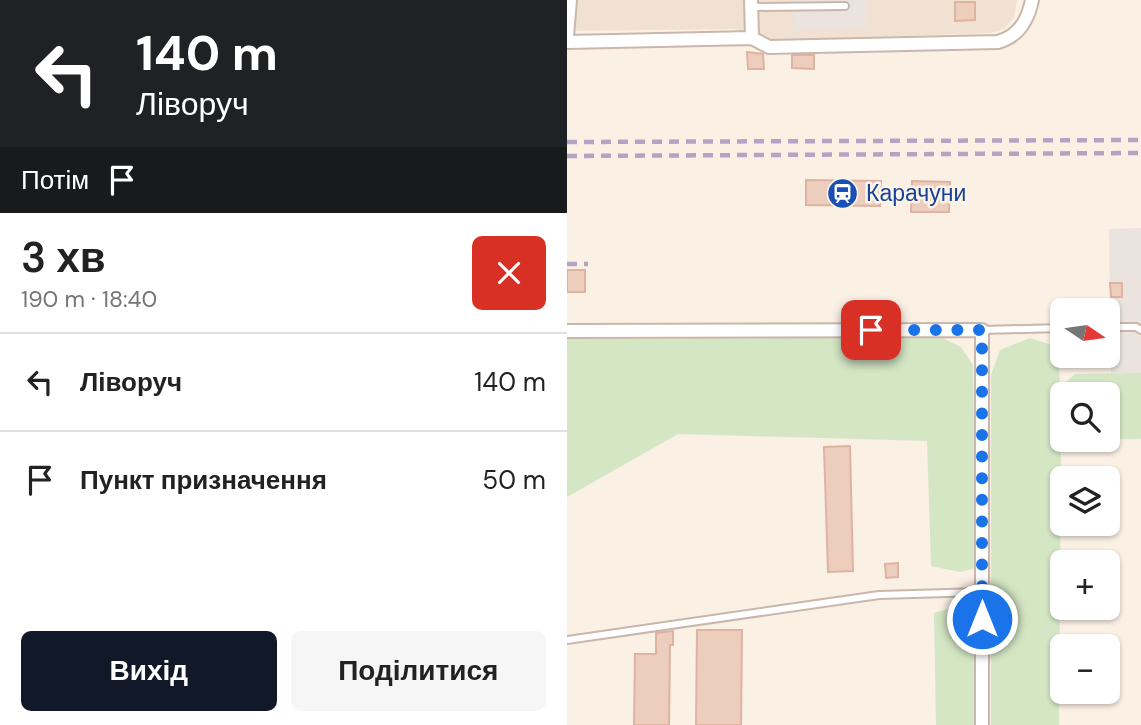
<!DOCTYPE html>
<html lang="uk">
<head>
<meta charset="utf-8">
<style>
  body { margin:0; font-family:"DM Sans",sans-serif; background:#f6f6f6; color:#222; height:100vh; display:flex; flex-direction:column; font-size:26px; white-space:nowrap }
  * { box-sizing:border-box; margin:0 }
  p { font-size:23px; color:#767676 }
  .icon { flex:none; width:38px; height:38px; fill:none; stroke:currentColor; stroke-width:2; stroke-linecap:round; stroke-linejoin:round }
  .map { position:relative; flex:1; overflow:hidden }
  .details { display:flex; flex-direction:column; background:#fff; width:567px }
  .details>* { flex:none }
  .hud { background:#202124; color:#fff; overflow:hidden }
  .needle { width:46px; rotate:103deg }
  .tools { position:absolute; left:483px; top:298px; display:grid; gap:14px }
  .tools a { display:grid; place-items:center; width:70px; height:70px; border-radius:10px; background:#fff; box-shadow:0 2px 5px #0004; font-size:35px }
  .pin { position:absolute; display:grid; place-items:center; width:60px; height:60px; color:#fff; margin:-30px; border-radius:14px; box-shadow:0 4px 10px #0006 }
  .me { position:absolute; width:77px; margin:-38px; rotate:0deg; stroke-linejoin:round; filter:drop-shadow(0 0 5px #0008) }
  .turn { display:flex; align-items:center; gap:24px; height:147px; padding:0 21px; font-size:32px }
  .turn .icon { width:91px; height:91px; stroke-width:2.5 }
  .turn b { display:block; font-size:49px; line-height:60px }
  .then { display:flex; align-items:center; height:66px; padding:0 21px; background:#0003; gap:14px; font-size:26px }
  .round { display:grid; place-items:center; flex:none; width:74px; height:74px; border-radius:10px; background:#f6f6f6 }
  .head { display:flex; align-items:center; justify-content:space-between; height:119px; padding:0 21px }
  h1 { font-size:42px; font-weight:600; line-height:52px }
  .action { display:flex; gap:14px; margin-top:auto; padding:14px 21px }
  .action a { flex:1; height:80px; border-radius:10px; background:#111827; color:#fff; font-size:28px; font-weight:600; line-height:80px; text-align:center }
  .action a+a { background:#f6f6f6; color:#222 }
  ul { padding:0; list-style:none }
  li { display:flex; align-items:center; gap:21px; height:98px; padding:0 21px; border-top:2px solid #e0e0e0 }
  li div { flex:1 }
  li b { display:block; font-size:26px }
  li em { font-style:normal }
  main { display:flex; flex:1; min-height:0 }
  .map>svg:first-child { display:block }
</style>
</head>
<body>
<main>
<section class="details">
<div class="hud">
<div class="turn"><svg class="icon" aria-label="left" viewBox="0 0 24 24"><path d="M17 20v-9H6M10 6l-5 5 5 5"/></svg><div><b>140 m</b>Ліворуч</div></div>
<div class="then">Потім<svg class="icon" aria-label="arrive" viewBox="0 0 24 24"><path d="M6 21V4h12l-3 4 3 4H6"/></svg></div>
</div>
<div class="head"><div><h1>3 хв</h1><p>190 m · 18:40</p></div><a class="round" style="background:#d93025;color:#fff"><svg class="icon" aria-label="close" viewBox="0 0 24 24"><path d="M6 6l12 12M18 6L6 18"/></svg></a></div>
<ul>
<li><svg class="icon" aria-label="left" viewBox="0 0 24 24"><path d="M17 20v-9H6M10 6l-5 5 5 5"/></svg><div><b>Ліворуч</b></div><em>140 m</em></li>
<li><svg class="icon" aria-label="arrive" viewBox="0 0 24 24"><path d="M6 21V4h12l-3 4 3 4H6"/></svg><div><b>Пункт призначення</b></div><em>50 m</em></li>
</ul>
<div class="action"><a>Вихід</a><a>Поділитися</a></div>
</section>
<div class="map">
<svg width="574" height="725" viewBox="0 0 574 725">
  <rect width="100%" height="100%" fill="#faf0e4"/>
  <!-- residential -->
  <path fill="#f1e1d3" d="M 0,0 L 450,0 L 447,17 L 437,29 L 423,33 L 202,40 L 167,29 L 0,31 Z"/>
  <!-- industrial -->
  <path fill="#eae3de" d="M 227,0 L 301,0 L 299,28 L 227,29 Z
    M 574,228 L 574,373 L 544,373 L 542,229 Z"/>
  <!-- green -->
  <path fill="#d4e6c4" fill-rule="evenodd" d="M 332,336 L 373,337 L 394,347 L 406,365 L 409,568 L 393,572 L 364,566 L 360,441 L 111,434 L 0,497 L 0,339 Z
    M 463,338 L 491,347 L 493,387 L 508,374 L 574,373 L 574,439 L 494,440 L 492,725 L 424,725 L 424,375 L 433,350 ZM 495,394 L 541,394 L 541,439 L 495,439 Z
    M 387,607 L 409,615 L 409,725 L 369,725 L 367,613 Z"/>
  <!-- building -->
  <path fill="#edcdbe" stroke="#deb3a0" stroke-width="2" d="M 388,2 L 408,2 L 408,20 L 388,21 Z
    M 180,52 L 196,54 L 197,69 L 181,69 Z
    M 225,55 L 247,55 L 247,69 L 225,68 Z
    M 239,180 L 314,181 L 313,206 L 239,205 Z
    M 345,181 L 383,182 L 382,212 L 344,212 Z
    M 0,270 L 18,270 L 18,292 L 0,292 Z
    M 543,283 L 555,283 L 555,297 L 544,297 Z
    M 283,446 L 286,571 L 261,572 L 257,447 Z
    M 331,563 L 331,577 L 319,578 L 318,564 Z
    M 130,630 L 175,630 L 174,725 L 129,725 Z
    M 106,631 L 106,645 L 103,645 L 102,725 L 67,725 L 68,654 L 89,654 L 89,633 Z"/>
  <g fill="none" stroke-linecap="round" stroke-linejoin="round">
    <defs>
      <path id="lane" d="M 184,7 L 278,6
        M 541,327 L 569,327 L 574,330
        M 415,330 L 495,328
        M 0,640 L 312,595 L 415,592"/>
      <path id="street" d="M 184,0 L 185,38
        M 0,36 L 3,0
        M 0,42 L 185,38 L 202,47 L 431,42 C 452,36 461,20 465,0
        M 0,331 L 415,330 L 415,725"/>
    </defs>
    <!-- lane casing -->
    <use href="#lane" stroke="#cab7ab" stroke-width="10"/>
    <!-- street casing -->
    <use href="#street" stroke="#cab7ab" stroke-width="16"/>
    <!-- lane -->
    <use href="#lane" stroke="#fff" stroke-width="6"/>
    <!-- street -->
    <use href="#street" stroke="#fff" stroke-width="12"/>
    <!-- rail -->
    <path stroke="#b2a4c2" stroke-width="4.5" stroke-dasharray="10 7" stroke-linecap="butt" d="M 0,142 L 574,140
      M 0,156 L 574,153
      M 0,264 L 21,264"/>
  </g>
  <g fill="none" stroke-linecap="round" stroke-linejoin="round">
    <!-- route -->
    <path stroke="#1a73e8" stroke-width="12" stroke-dasharray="0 21.6" d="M 304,330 L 415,330 L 415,619"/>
  </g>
  <!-- icons -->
  <defs>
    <symbol id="station-disc" viewBox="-11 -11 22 22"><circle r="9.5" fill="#1a4fb4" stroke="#fdf4e9"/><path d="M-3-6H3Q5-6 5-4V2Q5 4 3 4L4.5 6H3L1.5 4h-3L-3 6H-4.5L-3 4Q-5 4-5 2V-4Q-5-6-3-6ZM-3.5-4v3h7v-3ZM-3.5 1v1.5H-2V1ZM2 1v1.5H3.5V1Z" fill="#fff"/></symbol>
  </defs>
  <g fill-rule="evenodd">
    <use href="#station-disc" x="258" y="176" width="35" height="35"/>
  </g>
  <g text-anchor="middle" stroke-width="5" stroke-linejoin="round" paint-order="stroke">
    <!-- transit labels -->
    <g font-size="23" fill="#164399" stroke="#fdf4e9" text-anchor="start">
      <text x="299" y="201">Карачуни</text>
    </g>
  </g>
</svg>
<div class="tools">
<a><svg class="needle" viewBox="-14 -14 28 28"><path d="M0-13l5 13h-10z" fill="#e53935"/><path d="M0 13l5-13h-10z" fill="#767676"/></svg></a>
<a><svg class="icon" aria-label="search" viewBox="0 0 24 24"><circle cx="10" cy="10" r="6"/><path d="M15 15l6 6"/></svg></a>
<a><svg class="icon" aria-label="layers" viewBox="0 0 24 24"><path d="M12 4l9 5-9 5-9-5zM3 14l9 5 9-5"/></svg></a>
<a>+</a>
<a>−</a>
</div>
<div class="pin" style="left:304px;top:330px;background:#d93025"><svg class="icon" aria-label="arrive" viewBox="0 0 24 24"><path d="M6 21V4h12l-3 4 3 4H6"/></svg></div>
<svg class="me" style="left:415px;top:619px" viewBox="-20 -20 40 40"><circle r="17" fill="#1a73e8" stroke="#fff" stroke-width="3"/><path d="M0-11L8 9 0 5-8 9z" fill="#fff"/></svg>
</div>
</main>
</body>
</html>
